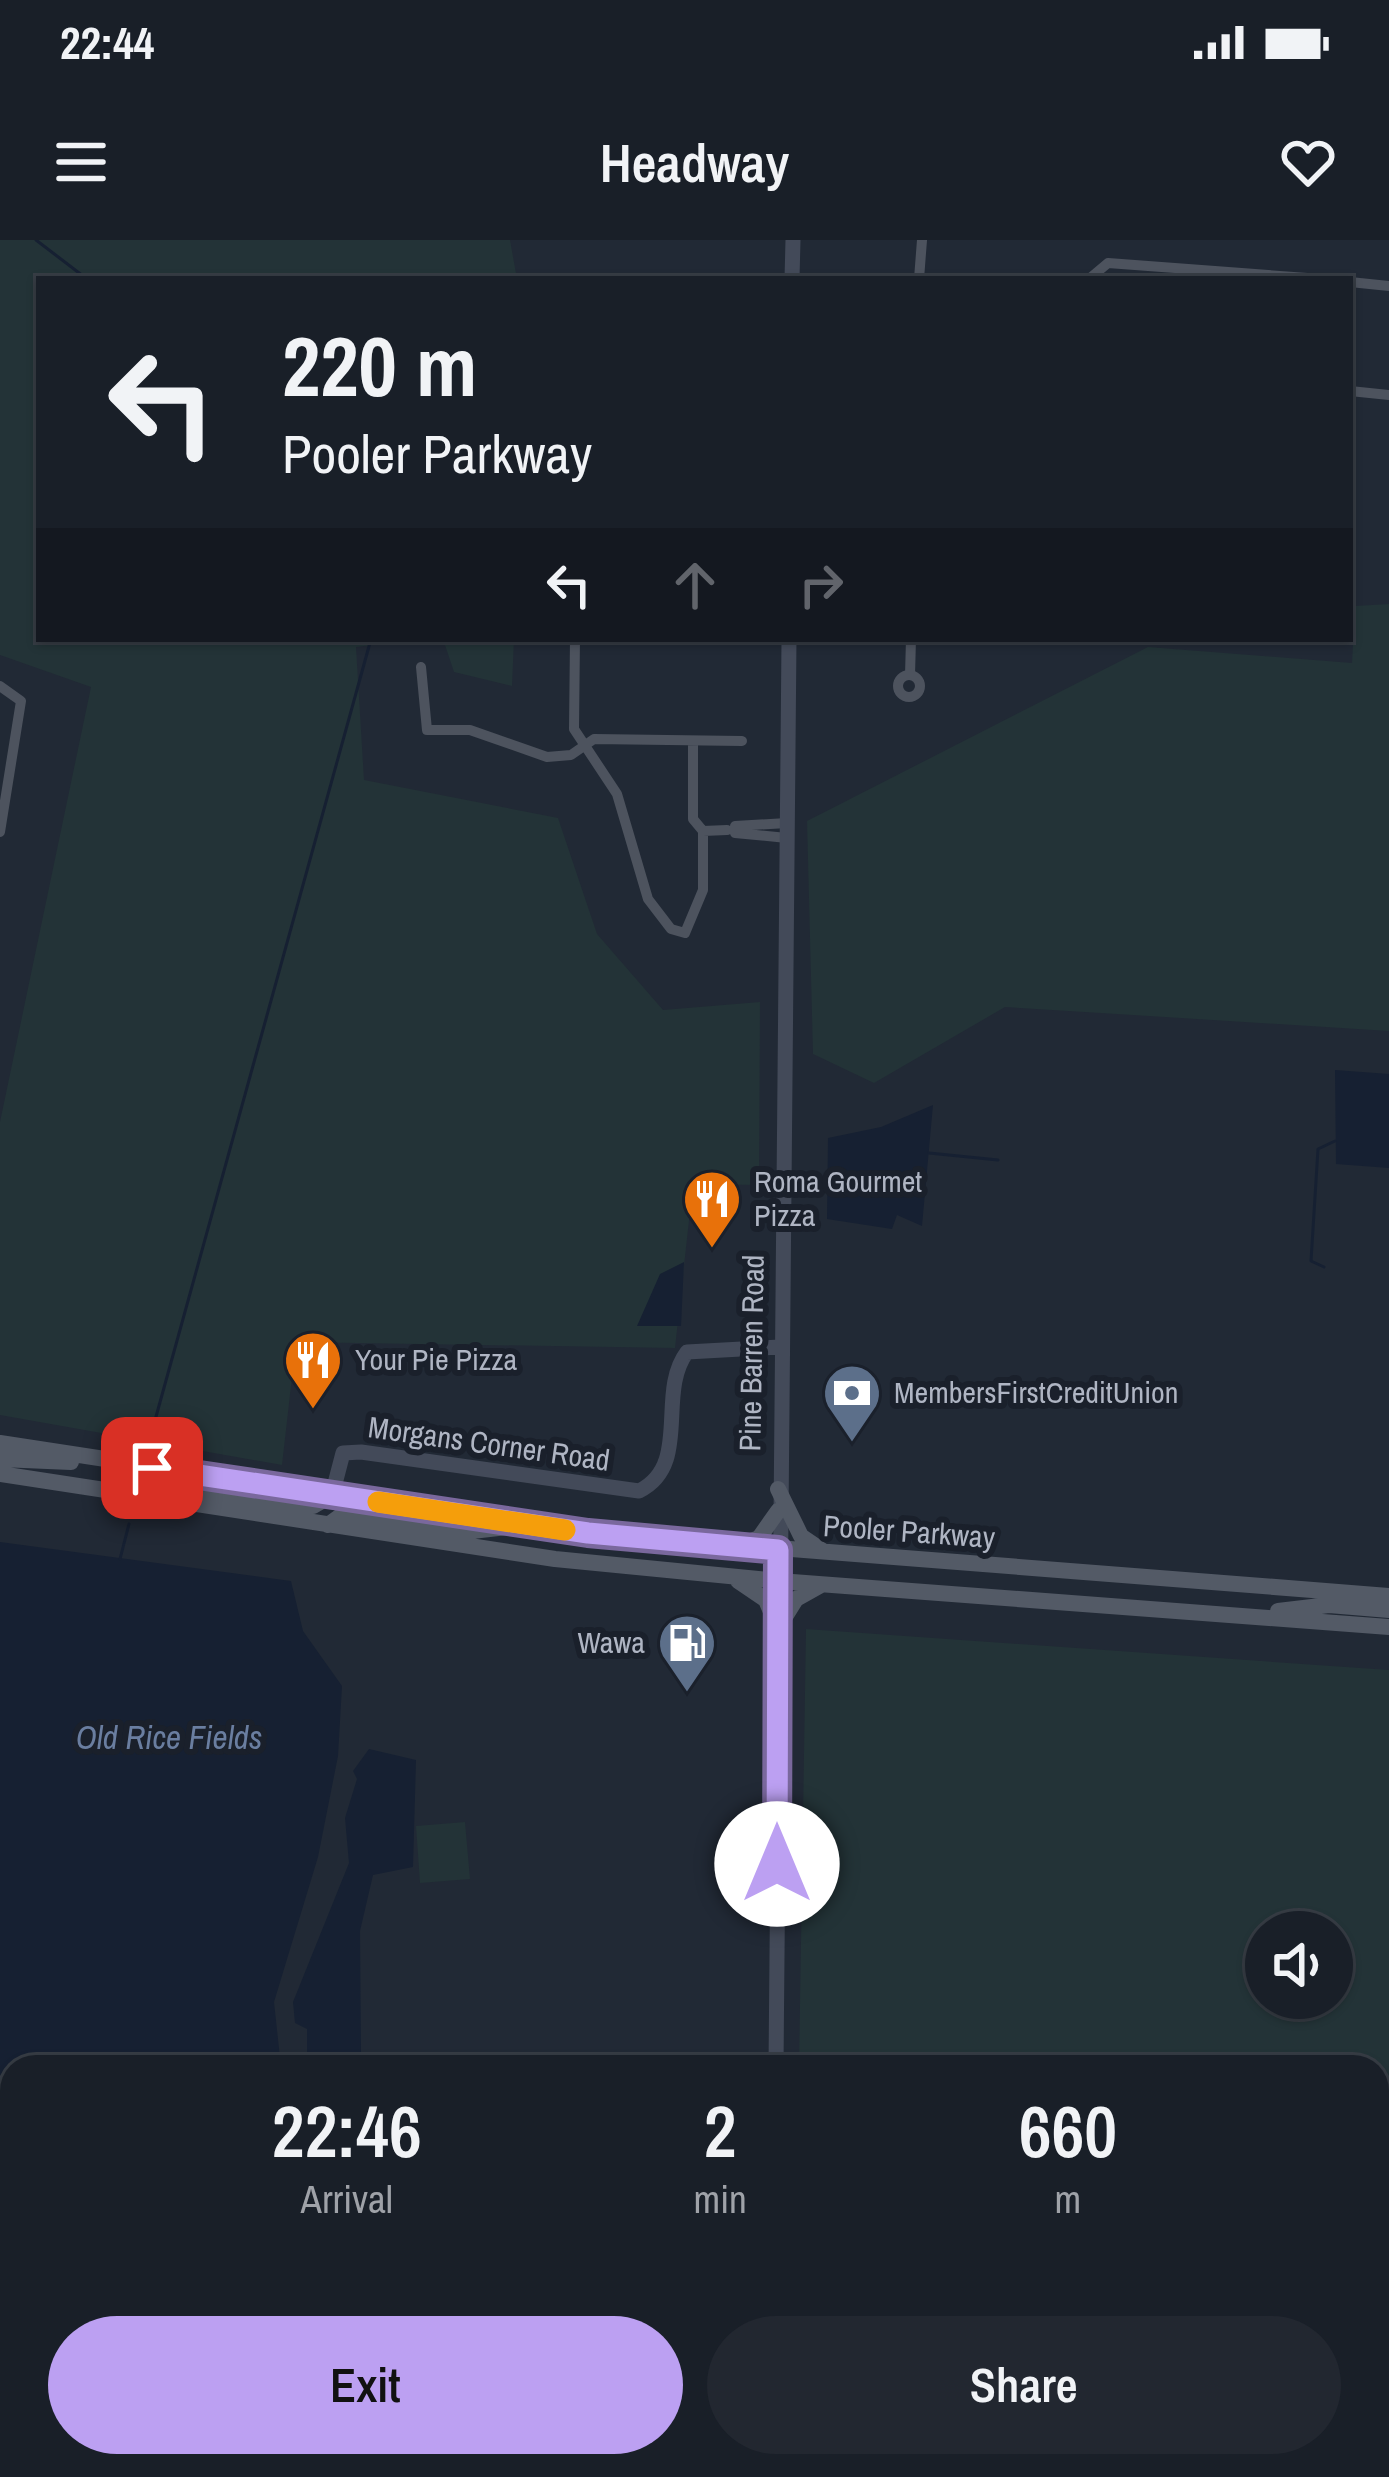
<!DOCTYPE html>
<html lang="en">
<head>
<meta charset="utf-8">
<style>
  body { margin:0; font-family:"Archivo Narrow",sans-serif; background:#222730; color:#f1f3f6; height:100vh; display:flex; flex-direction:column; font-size:45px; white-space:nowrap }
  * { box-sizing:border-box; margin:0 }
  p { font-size:39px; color:#9fa2a8 }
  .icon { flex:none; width:66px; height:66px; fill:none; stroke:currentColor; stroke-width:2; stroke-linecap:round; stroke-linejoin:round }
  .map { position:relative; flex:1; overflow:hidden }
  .drawer { position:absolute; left:0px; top:1815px; width:1389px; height:423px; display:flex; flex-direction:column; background:#191f28; border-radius:36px 36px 0 0; box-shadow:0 3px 9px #0004,0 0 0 3px #373d45 }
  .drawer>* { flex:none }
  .top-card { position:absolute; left:36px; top:36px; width:1317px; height:366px; border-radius:0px; box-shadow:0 3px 9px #0004,0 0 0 3px #373d45; background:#191f28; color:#f1f3f6; overflow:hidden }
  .fabs { position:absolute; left:1245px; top:1671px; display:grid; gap:24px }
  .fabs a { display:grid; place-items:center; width:108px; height:108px; border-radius:50%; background:#191f28; box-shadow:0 3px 9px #0004,0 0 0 3px #373d45; font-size:60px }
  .pin { position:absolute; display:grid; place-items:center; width:102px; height:102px; color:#fff; margin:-51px; border-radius:24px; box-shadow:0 6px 18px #0006 }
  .me { position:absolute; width:132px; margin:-66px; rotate:0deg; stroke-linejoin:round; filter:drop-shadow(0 0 9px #0008) }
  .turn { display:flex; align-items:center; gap:42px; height:252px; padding:0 48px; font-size:54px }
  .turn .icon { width:156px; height:156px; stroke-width:2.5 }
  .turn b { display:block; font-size:84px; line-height:102px }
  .lanes { display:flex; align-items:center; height:114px; padding:0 48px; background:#0003; justify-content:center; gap:60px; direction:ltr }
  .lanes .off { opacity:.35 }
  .eta { display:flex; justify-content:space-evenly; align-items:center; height:204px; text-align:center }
  .eta b { font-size:72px; font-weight:600; line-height:84px }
  .cta { display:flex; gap:24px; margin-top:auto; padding:24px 48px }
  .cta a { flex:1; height:138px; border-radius:72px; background:#bca0f2; color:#111; font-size:48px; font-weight:600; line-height:138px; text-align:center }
  .cta a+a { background:#222730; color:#f1f3f6 }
  .status { display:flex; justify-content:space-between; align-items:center; height:84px; padding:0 60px; background:#191f28; direction:ltr }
  .status svg { height:33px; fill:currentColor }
  header { display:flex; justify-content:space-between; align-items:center; height:156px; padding:0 48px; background:#191f28; font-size:54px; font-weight:600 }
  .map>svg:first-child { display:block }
</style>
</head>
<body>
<div class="status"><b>22:44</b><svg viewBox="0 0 49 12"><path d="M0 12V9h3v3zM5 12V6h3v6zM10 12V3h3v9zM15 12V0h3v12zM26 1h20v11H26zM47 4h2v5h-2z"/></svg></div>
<header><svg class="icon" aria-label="menu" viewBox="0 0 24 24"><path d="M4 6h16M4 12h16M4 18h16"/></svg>Headway<svg class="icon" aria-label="heart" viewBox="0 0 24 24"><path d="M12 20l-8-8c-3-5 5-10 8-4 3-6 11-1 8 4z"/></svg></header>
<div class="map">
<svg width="1389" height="2237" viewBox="0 0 1389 2237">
  <rect width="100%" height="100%" fill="#212935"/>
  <!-- green -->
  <path fill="#233337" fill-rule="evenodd" d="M 0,0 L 510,0 L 517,39 L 39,39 L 39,399 L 421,399 L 356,407 L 364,540 L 558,578 L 597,694 L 663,770 L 760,762 L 759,945 L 693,944 L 675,1108 L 296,1102 L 282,1225 L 0,1175 L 0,882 L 91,447 L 0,415 Z
    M 1389,364 L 1389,791 L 1005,767 L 874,843 L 813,814 L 807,581 L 1148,407 L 1352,423 L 1355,366 Z
    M 443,399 L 514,399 L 512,446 L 454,432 Z
    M 806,1389 L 1389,1430 L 1389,2237 L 793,2237 L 793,2226 L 1377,2226 L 1377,1827 L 799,1827 ZM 1266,1692 L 1332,1692 L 1332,1758 L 1266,1758 Z
    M 465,1582 L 470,1639 L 420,1643 L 416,1586 Z"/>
  <!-- water -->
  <path fill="#162032" d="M 1335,830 L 1389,834 L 1389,928 L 1336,924 Z
    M 933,865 L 922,986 L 897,975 L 892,989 L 827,979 L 828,898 L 881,887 Z
    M 684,1022 L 681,1086 L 637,1086 L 660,1034 Z
    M 0,1302 L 291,1341 L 303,1391 L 342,1446 L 338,1516 L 318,1617 L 274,1762 L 281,1827 L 12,1827 L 12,2226 L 213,2226 L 213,2237 L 0,2237 Z
    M 369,1509 L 416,1520 L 413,1627 L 373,1635 L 360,1691 L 361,1812 L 368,1821 L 398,1827 L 307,1827 L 307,1789 L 295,1783 L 293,1762 L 349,1623 L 345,1578 L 357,1539 L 353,1531 Z"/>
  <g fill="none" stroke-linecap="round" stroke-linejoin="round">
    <!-- stream -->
    <path stroke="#162032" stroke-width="3" d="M 36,0 L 87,39
      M 929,913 L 998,920
      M 1324,1027 L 1311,1021 L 1318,909 L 1335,901
      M 149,1202 L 371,399
      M 120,1319 L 129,1284"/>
    <!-- street -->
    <path stroke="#4d535e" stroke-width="10" d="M 919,39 L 922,0
      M 1089,39 L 1108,23 L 1321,39
      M 1350,42 L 1389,46
      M 1350,151 L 1389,155
      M 575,399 L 574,489 L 617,554 L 648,659 L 671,689 L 685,693 L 703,650 L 703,591
      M 421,427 L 427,490 L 470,490 L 547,517 L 571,515 L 594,499 L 742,501
      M898 446a11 11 0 1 1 22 0a11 11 0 1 1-22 0Z
      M 910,435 L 911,399
      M 0,446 L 21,461 L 0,592
      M 693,501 L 693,579 L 703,591 L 727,590
      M 735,586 L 787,583
      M 735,593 L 787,598"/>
    <!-- secondary -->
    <path stroke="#434a59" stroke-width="15" d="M 792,39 L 793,0
      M 332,1255 L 343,1213 L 361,1212 L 639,1251 C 692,1225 656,1153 687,1112 L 779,1107
      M 776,1827 L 789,399
      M 772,2237 L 772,2226"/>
    <!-- primary -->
    <path stroke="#535a66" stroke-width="16" d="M 0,1203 L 588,1293 L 1389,1356
      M 0,1219 L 71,1222
      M 0,1234 L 555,1319 L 779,1341 L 1389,1387
      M 778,1249 L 801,1296 L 823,1311
      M 154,1253 L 190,1247 L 313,1266 L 332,1255
      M 328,1285 L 346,1272 L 472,1291 L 507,1287
      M 741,1305 L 759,1298 L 778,1271
      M 738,1341 L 766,1360 L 778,1388
      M 1278,1371 L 1329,1365 L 1389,1370
      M 778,1388 L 796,1359 L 821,1345"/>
  </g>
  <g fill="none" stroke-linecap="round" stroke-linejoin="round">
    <defs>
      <path id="route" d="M 152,1228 L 588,1293 L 778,1310 L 777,1624"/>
    </defs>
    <!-- route casing -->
    <use href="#route" stroke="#7a689d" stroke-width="30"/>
    <!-- route -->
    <use href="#route" stroke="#bca0f2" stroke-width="21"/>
    <!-- slow -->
    <path stroke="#f59e0b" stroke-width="21" d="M 378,1262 L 565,1290"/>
  </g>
  <!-- icons -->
  <defs>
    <symbol id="restaurant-pin" viewBox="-11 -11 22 30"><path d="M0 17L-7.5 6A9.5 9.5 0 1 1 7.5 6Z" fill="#e8710a" stroke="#1a202b"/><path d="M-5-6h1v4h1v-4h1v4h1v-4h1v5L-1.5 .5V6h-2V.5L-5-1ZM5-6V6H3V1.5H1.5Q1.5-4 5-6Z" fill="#fff"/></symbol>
    <symbol id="bank-pin" viewBox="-11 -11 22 30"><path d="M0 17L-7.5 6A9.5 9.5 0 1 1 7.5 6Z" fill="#5c6f8a" stroke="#1a202b"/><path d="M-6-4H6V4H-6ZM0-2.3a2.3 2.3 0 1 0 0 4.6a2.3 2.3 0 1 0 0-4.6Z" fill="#fff"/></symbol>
    <symbol id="fuel-pin" viewBox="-11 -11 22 30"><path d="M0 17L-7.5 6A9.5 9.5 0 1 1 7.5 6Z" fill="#5c6f8a" stroke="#1a202b"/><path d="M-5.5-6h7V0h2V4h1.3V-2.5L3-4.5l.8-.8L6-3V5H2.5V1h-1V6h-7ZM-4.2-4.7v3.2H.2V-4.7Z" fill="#fff"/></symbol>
  </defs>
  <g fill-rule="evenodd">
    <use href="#restaurant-pin" x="679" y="926" width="66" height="90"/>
    <use href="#restaurant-pin" x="280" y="1087" width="66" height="90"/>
    <use href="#bank-pin" x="819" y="1120" width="66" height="90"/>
    <use href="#fuel-pin" x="654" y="1370" width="66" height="90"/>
  </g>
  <g text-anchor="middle" stroke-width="12" stroke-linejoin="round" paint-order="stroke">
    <!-- poi labels -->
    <g font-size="30" fill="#afb5c3" stroke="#1a202b" text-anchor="start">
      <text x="754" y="952">Roma Gourmet<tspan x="754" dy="34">Pizza</tspan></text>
      <text x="355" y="1130">Your Pie Pizza</text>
      <text x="894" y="1163">MembersFirstCreditUnion</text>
      <text x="645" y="1413" text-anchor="end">Wawa</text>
    </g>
    <!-- street labels -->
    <g font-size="30" fill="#afb5c3" stroke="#1a202b">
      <text transform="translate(752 1113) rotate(-89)" y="10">Pine Barren Road</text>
      <text transform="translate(489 1204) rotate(8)" y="10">Morgans Corner Road</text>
      <text transform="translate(909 1292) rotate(4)" y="10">Pooler Parkway</text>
    </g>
    <!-- water labels -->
    <g font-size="33" font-style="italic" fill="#6a7ea0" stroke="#1a202b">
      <text x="169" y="1509">Old Rice Fields</text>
    </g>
  </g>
</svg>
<div class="fabs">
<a><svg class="icon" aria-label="sound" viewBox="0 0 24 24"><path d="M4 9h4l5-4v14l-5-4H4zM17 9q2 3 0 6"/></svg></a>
</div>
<div class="pin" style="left:152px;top:1228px;background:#d93025"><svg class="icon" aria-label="arrive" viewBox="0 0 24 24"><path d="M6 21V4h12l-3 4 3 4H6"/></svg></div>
<svg class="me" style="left:777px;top:1624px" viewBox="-20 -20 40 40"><circle r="19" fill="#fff"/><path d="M0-13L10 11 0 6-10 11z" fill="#bca0f2"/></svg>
<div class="top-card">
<div class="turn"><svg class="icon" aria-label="left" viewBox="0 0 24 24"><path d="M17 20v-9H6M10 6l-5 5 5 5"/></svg><div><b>220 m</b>Pooler Parkway</div></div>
<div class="lanes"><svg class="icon" aria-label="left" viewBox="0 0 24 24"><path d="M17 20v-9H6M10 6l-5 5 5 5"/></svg><svg class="icon off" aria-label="ahead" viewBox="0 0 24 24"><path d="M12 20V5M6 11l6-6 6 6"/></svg><svg class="icon off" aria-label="right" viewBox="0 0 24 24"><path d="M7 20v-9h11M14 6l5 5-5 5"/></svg></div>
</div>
<section class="drawer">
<div class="eta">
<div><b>22:46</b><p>Arrival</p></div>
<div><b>2</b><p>min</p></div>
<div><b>660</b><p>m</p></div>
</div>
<div class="cta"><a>Exit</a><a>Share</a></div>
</section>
</div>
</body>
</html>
